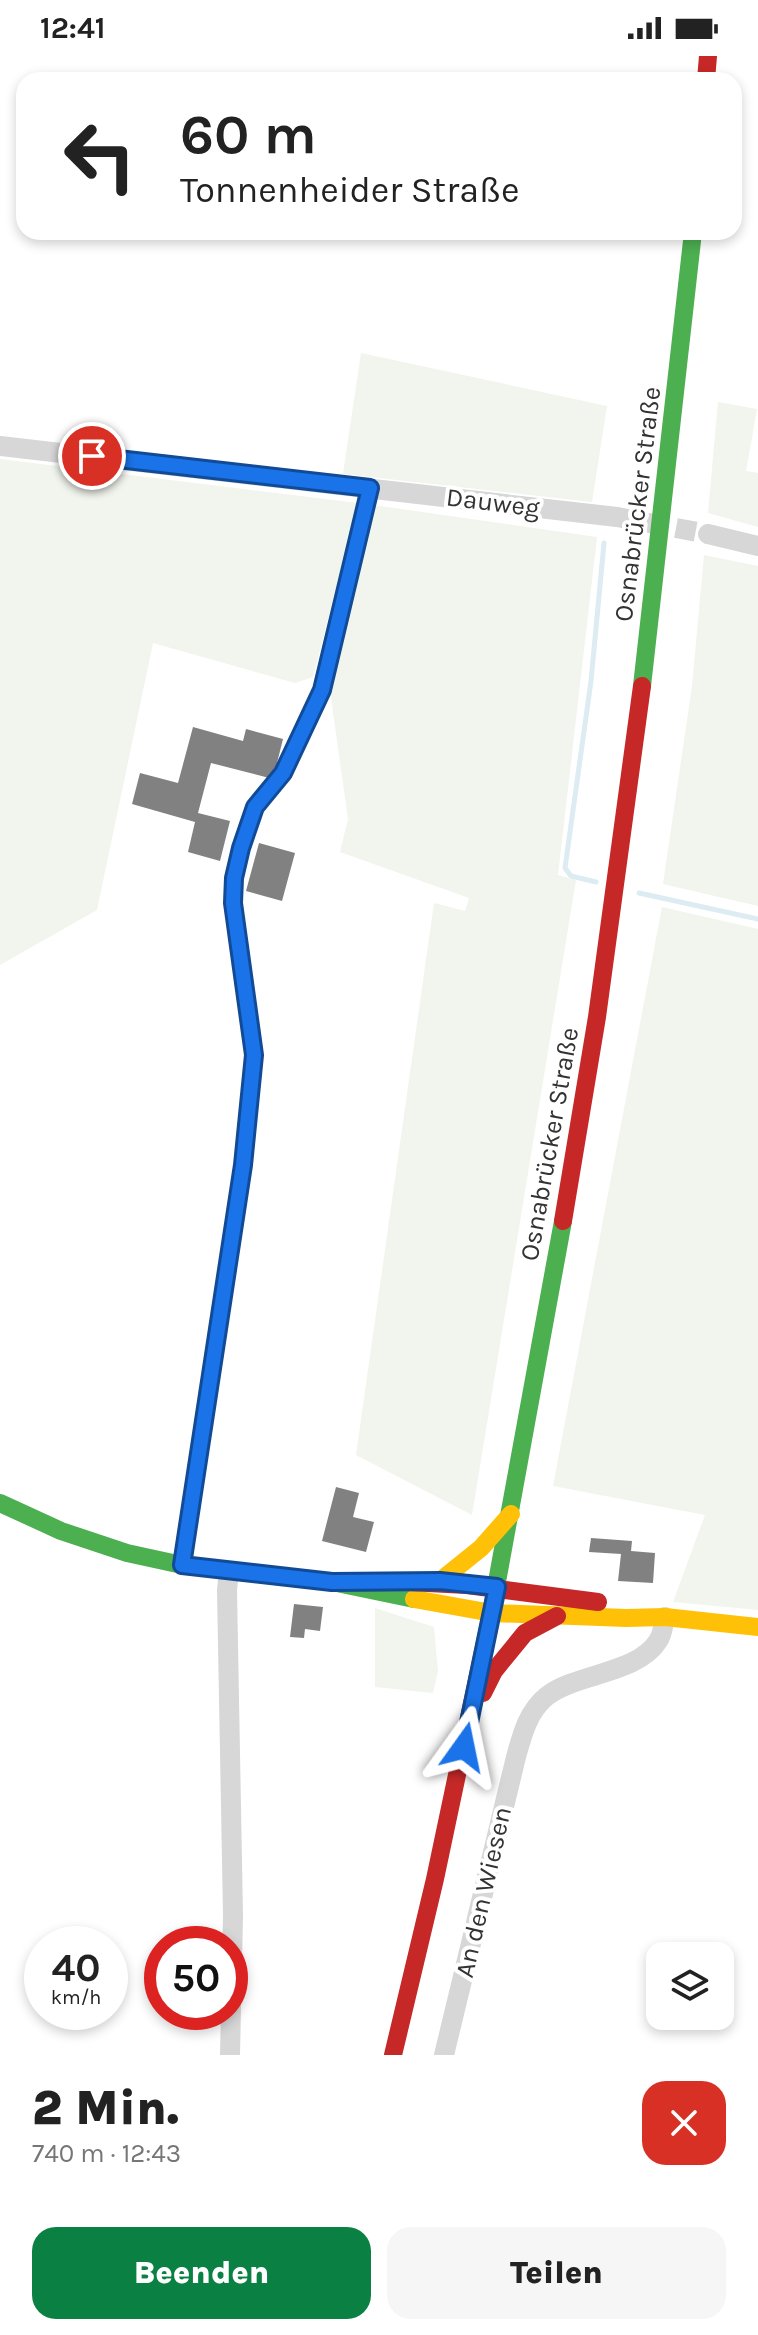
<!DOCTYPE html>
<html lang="de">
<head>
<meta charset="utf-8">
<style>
  body { margin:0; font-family:Karla,sans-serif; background:#f6f6f6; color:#222; height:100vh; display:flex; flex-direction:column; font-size:30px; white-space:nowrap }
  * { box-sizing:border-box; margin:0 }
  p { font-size:26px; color:#767676 }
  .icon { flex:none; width:44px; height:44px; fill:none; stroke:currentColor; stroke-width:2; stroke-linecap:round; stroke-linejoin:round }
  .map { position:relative; height:1999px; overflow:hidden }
  .drawer { display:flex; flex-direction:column; background:#fff; flex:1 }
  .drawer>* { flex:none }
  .guide { position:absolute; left:16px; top:16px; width:726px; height:168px; border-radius:24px; box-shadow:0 4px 12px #0003; background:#fff; color:#222; overflow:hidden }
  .fabs { position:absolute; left:646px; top:1886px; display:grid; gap:16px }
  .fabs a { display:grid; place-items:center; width:88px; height:88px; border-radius:16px; background:#fff; box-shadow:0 4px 12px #0003; font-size:40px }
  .speed { position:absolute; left:24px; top:1870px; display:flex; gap:16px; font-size:40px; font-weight:700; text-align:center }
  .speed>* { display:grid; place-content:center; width:104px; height:104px; border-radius:50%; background:#fff; box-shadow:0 4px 12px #0003; line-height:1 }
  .speed small { font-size:20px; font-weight:400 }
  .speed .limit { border:12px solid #d22; background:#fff; color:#111 }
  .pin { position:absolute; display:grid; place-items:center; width:68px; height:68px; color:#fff; margin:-34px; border:4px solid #fff; border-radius:50%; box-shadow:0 2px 8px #0007 }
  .me { position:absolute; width:88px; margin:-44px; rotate:12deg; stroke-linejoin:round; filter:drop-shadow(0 0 6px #0008) }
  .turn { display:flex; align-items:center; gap:28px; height:168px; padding:0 32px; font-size:36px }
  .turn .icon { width:104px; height:104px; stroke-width:2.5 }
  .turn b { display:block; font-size:56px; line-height:68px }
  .round { display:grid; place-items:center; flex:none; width:84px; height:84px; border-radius:24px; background:#f6f6f6 }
  .headline { display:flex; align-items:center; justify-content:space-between; height:136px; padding:0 32px }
  h1 { font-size:48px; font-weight:800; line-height:60px }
  .primary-button { display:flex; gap:16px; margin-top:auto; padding:16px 32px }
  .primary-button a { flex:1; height:92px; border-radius:24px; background:#0b8043; color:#fff; font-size:32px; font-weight:800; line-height:92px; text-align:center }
  .primary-button a+a { background:#f6f6f6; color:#222 }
  .status { display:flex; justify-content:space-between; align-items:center; height:56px; padding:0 40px; background:#fff; direction:ltr }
  .status svg { height:22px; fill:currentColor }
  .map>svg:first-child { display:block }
</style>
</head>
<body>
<div class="status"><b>12:41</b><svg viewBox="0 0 49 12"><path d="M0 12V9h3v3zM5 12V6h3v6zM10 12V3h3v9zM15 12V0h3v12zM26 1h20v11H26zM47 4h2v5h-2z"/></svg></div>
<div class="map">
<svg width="758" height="1999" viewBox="0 0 758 1999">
  <rect width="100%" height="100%" fill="#fff"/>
  <!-- green -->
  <path fill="#f1f5ed" d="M 361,297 L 607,350 L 592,446 L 343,418 Z
    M 718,346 L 757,353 L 746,415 L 758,417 L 758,471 L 708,457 Z
    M 0,403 L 358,447 L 313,621 L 295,627 L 153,587 L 97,854 L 0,909 Z
    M 373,449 L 597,481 L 558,819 L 576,824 L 472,1459 L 356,1399 L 434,847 L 465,855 L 469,842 L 340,796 L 348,763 L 330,635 Z
    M 704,499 L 758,510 L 758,850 L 663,828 L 692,630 Z
    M 662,851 L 758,873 L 758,1554 L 673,1546 L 705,1459 L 553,1430 Z
    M 375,1552 L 434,1571 L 438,1615 L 433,1637 L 375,1631 Z"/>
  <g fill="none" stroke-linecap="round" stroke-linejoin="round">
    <!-- stream -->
    <path stroke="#ddebf3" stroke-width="5" d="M 596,826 L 571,820 L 565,812 L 591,625 L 604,487
      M 639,837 L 758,863"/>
  </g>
  <!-- building -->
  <path fill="#818181" d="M 193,671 L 243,685 L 246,673 L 283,683 L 273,723 L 211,707 L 198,757 L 230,765 L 220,805 L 188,796 L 195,766 L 132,748 L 140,717 L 178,727 Z
    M 259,787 L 295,797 L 282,845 L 246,835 Z
    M 336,1431 L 359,1437 L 353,1461 L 374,1466 L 366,1496 L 322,1485 Z
    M 591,1482 L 632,1485 L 631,1495 L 655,1497 L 653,1527 L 618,1525 L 621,1498 L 589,1496 Z
    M 294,1548 L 323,1551 L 320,1575 L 305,1573 L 304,1582 L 290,1581 Z"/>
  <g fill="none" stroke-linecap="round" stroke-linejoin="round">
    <!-- street-tunnel -->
    <path stroke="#d6d6d6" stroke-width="20" stroke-dasharray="20 10" stroke-linecap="butt" d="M 617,461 L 708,478"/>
    <!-- lane -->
    <path stroke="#d7d7d7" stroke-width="10" d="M 182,1507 L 243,1109 L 254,999 L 233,847 L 234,822 L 241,792 L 255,751 L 283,717 L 322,634 L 370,432"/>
    <!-- street -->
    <path stroke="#d7d7d7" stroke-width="20" d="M 0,390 L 617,461
      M 708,478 L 758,490
      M 229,1515 L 227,1534 L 233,1859 L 230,1999
      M 444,1999 L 516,1701 C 522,1679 528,1655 547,1640 C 577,1617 637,1618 658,1585 C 663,1578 663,1569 665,1561"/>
    <!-- fast -->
    <path stroke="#4caf50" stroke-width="18" d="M 642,630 L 693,176
      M 0,1447 L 61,1475 L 127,1497 L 182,1509 L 332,1526 L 414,1543
      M 492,1553 L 563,1165"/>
    <!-- slow -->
    <path stroke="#ffc107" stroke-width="18" d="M 440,1525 L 481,1492 L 511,1458
      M 414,1543 L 492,1557 L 626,1562 L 665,1561 L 758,1571"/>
    <!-- jam -->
    <path stroke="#c62828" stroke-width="18" d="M 706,24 L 708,0
      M 563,1165 L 597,961 L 642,630
      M 389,1525 L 467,1529 L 598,1546
      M 483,1637 L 494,1615 L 525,1577 L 557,1560
      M 393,1999 L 435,1823 L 492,1553"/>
  </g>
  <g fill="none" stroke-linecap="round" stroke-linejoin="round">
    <defs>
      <path id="route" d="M 92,400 L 370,432 L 322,634 L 283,717 L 255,751 L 241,792 L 234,822 L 233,847 L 254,999 L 243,1109 L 182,1509 L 332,1526 L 440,1525 L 497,1531 L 464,1691"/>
    </defs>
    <!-- route casing -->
    <use href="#route" stroke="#114b97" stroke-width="20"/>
    <!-- route -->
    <use href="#route" stroke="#1a73e8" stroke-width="14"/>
  </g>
  <g text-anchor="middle" stroke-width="8" stroke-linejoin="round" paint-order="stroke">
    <!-- street labels -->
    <g font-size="26" fill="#333" stroke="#fff">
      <text transform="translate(493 446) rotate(7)" y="9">Dauweg</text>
      <text transform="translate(637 448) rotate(-83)" y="9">Osnabrücker Straße</text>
      <text transform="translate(549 1088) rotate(-80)" y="9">Osnabrücker Straße</text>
      <text transform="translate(483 1836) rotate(-77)" y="9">An den Wiesen</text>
    </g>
  </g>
</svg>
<div class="fabs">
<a><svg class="icon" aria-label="layers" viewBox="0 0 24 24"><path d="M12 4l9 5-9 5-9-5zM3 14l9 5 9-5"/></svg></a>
</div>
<div class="speed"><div>40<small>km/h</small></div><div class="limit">50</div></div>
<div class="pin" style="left:92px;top:400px;background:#d93025"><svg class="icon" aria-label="arrive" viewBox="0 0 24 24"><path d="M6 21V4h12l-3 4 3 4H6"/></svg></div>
<svg class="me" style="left:464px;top:1691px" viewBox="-20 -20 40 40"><path d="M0-17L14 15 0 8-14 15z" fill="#1a73e8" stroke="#fff" stroke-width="4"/></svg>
<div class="guide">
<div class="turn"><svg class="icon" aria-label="left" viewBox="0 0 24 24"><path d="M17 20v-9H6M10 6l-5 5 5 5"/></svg><div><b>60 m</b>Tonnenheider Straße</div></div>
</div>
</div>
<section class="drawer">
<div class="headline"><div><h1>2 Min.</h1><p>740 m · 12:43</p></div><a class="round" style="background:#d93025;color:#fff"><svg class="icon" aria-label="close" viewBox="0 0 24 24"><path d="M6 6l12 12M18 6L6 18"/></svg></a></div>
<div class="primary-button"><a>Beenden</a><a>Teilen</a></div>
</section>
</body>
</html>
